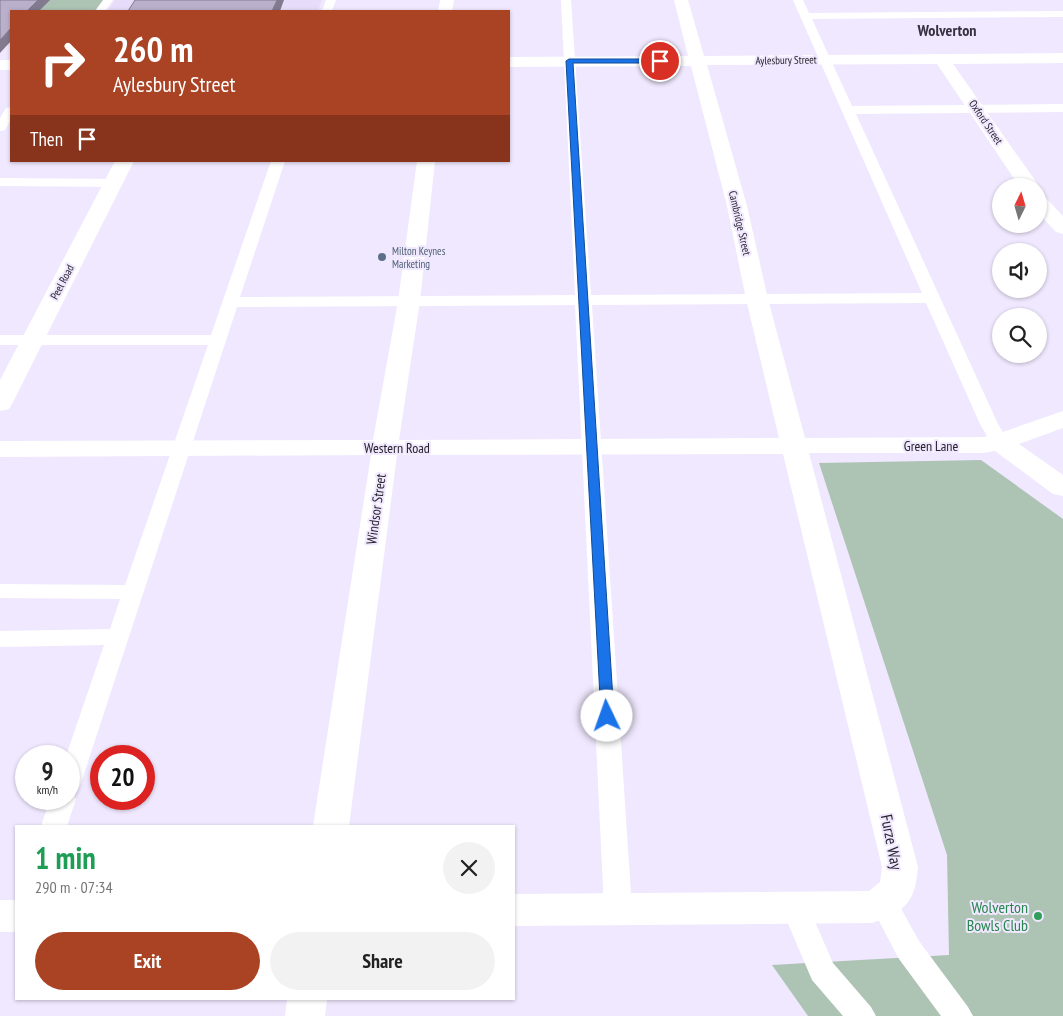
<!DOCTYPE html>
<html lang="en">
<head>
<meta charset="utf-8">
<style>
  body { margin:0; font-family:"PT Sans Narrow",sans-serif; background:#f2f2f2; color:#222; height:100vh; display:flex; flex-direction:column; font-size:19px; white-space:nowrap }
  * { box-sizing:border-box; margin:0 }
  p { font-size:16px; color:#767676 }
  .icon { flex:none; width:28px; height:28px; fill:none; stroke:currentColor; stroke-width:2; stroke-linecap:round; stroke-linejoin:round }
  .map { position:relative; flex:1; overflow:hidden }
  .details { position:absolute; left:15px; top:825px; width:500px; height:175px; display:flex; flex-direction:column; background:#fff; border-radius:0px; box-shadow:0 1px 4px #0004 }
  .details>* { flex:none }
  .guide { position:absolute; left:10px; top:10px; width:500px; height:152px; border-radius:0px; box-shadow:0 1px 4px #0004; background:#aa4224; color:#fff; overflow:hidden }
  .needle { width:32px; rotate:5deg }
  .buttons { position:absolute; left:992px; top:178px; display:grid; gap:10px }
  .buttons a { display:grid; place-items:center; width:55px; height:55px; border-radius:50%; background:#fff; box-shadow:0 1px 4px #0004; font-size:25px }
  .speed { position:absolute; left:15px; top:745px; display:flex; gap:10px; font-size:25px; font-weight:700; text-align:center }
  .speed>* { display:grid; place-content:center; width:65px; height:65px; border-radius:50%; background:#fff; box-shadow:0 1px 4px #0004; line-height:1 }
  .speed small { font-size:12px; font-weight:400 }
  .speed .limit { border:8px solid #d22; background:#fff; color:#111 }
  .pin { position:absolute; display:grid; place-items:center; width:42px; height:42px; color:#fff; margin:-21px; border:2px solid #fff; border-radius:50%; box-shadow:0 1px 5px #0007 }
  .me { position:absolute; width:55px; margin:-28px; rotate:357deg; stroke-linejoin:round; filter:drop-shadow(0 0 4px #0008) }
  .turn { display:flex; align-items:center; gap:18px; height:105px; padding:0 20px; font-size:22px }
  .turn .icon { width:65px; height:65px; stroke-width:2.5 }
  .turn b { display:block; font-size:35px; line-height:42px }
  .then { display:flex; align-items:center; height:48px; padding:0 20px; background:#0003; gap:10px; font-size:19px }
  .round { display:grid; place-items:center; flex:none; width:52px; height:52px; border-radius:26px; background:#f2f2f2 }
  .headline { display:flex; align-items:center; justify-content:space-between; height:85px; padding:0 20px }
  h1 { font-size:30px; font-weight:700; line-height:38px; color:#1e9e55 }
  .cta { display:flex; gap:10px; margin-top:auto; padding:10px 20px }
  .cta a { flex:1; height:58px; border-radius:30px; background:#aa4224; color:#fff; font-size:20px; font-weight:700; line-height:58px; text-align:center }
  .cta a+a { background:#f2f2f2; color:#222 }
  .map>svg:first-child { display:block }
</style>
</head>
<body>
<div class="map">
<svg width="1063" height="1016" viewBox="0 0 1063 1016">
  <rect width="100%" height="100%" fill="#f0e8fe"/>
  <!-- built -->
  <path fill="#e7ddfa" d="M 115,0 L 322,0 L 318,11 L 107,11 Z"/>
  <!-- green -->
  <path fill="#adc3b4" d="M 42,0 L 108,0 L 100,11 L 33,11 Z
    M 981,460 L 1063,519 L 1063,1016 L 808,1016 L 772,965 L 949,955 L 947,855 L 819,463 Z"/>
  <g fill="none" stroke-linecap="round" stroke-linejoin="round">
    <!-- service -->
    <path fill="#fff" fill-rule="evenodd" d="M 103,0 L 113,0 L 105,11 L 95,11 Z
      M 326,0 L 336,0 L 332,11 L 322,11 Z
      M 561,0 L 571,0 L 591,295 L 922,293 L 793,0 L 803,0 L 809,13 L 1063,11 L 1063,17 L 812,19 L 852,106 L 1063,104 L 1063,112 L 856,114 L 998,424 L 1009,442 L 1007,446 L 1000,448 L 993,446 L 980,424 L 926,303 L 592,305 L 632,909 L 628,917 L 618,921 L 608,917 L 604,909 L 575,305 L 237,307 L 81,783 L 78,790 L 72,792 L 76,799 L 67,826 L 41,826 L 50,799 L 69,799 L 69,756 L 66,756 L 104,645 L 0,647 L 0,631 L 110,629 L 120,599 L 0,598 L 0,584 L 125,585 L 208,345 L 0,345 L 0,335 L 211,335 L 271,161 L 285,161 L 240,297 L 575,295 Z
      M 11,107 L 11,120 L 5,130 L 0,131 L 0,118 L 6,108 Z
      M 0,178 L 114,179 L 119,180 L 121,183 L 119,186 L 114,187 L 0,186 Z
      M 883,890 L 893,894 L 919,941 L 968,1007 L 973,1016 L 941,1016 L 899,959 L 869,902 L 873,894 Z
      M 795,895 L 805,899 L 833,963 L 871,1007 L 876,1016 L 843,1016 L 812,980 L 781,907 L 785,899 Z"/>
    <!-- minor -->
    <path fill="#fff" fill-rule="evenodd" d="M 440,0 L 454,0 L 452,11 L 438,11 Z
      M 674,0 L 688,0 L 704,56 L 1063,53 L 1063,63 L 953,64 L 1039,186 L 1019,186 L 937,64 L 707,65 L 747,206 L 768,299 L 805,438 L 983,437 L 994,435 L 1063,411 L 1063,428 L 1019,444 L 1063,475 L 1063,496 L 1053,494 L 995,451 L 983,453 L 809,453 L 918,867 C 915,903 906,911 872,923 L 514,926 L 514,894 L 869,891 L 880,882 L 882,867 L 783,454 L 397,455 L 349,826 L 313,826 L 371,455 L 0,457 L 0,441 L 373,440 L 398,301 L 417,161 L 435,161 L 420,301 L 399,440 L 779,438 L 746,299 L 727,206 L 691,66 L 509,67 L 509,57 L 688,56 Z
      M 0,60 L 11,60 L 11,70 L 0,70 Z
      M 115,161 L 134,161 L 12,404 L 9,409 L 0,411 L 0,380 Z
      M 1039,196 L 1046,198 L 1063,216 L 1063,234 L 1056,232 L 1039,214 Z
      M 0,900 L 16,900 L 16,932 L 0,932 Z
      M 287,999 L 327,999 L 325,1016 L 285,1016 Z"/>
  </g>
  <!-- shaded-wall -->
  <path fill="#827b8f" d="M 38,0 L 50,0 L 39,11 L 27,11 Z
    M 277,0 L 284,0 L 280,11 L 272,11 Z
    M 11,28 L 11,41 L 0,53 L 0,40 Z"/>
  <!-- building -->
  <path fill="#bab0cc" stroke="#827b8f" d="M 0,0 L 38,0 L 27,11 L 11,11 L 11,28 L 0,40 Z
    M 135,0 L 277,0 L 272,11 L 128,11 Z"/>
  <!-- route -->
  <path fill="#1a73e8" stroke="#114b97" d="M 569,59 L 660,59 L 664,61 L 660,63 L 573,63 L 614,716 L 612,720 L 603,720 L 601,716 L 566,61 Z"/>
  <!-- markers -->
  <circle fill="#5c6f8a" stroke="#f0e8fe" stroke-width="2" cx="382" cy="257" r="5"/>
  <circle fill="#2e9e5b" stroke="#f0e8fe" stroke-width="2" cx="1038" cy="916" r="5"/>
  <g text-anchor="middle" stroke-width="4" stroke-linejoin="round" paint-order="stroke">
    <!-- far-street labels -->
    <g font-size="11" fill="#27242c" stroke="#f0e8fe">
      <text transform="translate(786 60) rotate(-1)" y="4">Aylesbury Street</text>
      <text transform="translate(986 122) rotate(56)" y="4">Oxford Street</text>
      <text transform="translate(740 223) rotate(77)" y="4">Cambridge Street</text>
      <text transform="translate(62 282) rotate(-62)" y="4">Peel Road</text>
    </g>
    <!-- far-service labels -->
    <g font-size="11" fill="#4e5e75" stroke="#f0e8fe" text-anchor="start">
      <text x="392" y="255">Milton Keynes<tspan x="392" dy="13">Marketing</tspan></text>
    </g>
    <!-- street labels -->
    <g font-size="14" fill="#27242c" stroke="#f0e8fe">
      <text x="931" y="451">Green Lane</text>
      <text x="397" y="453">Western Road</text>
      <text transform="translate(376 509) rotate(-82)" y="5">Windsor Street</text>
    </g>
    <!-- far-district labels -->
    <g font-size="16" font-weight="bold" fill="#363041" stroke="#f0e8fe">
      <text x="947" y="36">Wolverton</text>
    </g>
    <!-- near-street labels -->
    <g font-size="16" fill="#27242c" stroke="#f0e8fe">
      <text transform="translate(892 842) rotate(79)" y="6">Furze Way</text>
    </g>
    <!-- near-leisure labels -->
    <g font-size="16" fill="#27864d" stroke="#f0e8fe" text-anchor="end">
      <text x="1028" y="913">Wolverton<tspan x="1028" dy="18">Bowls Club</tspan></text>
    </g>
  </g>
</svg>
<div class="buttons">
<a><svg class="needle" viewBox="-14 -14 28 28"><path d="M0-13l5 13h-10z" fill="#e53935"/><path d="M0 13l5-13h-10z" fill="#767676"/></svg></a>
<a><svg class="icon" aria-label="sound" viewBox="0 0 24 24"><path d="M4 9h4l5-4v14l-5-4H4zM17 9q2 3 0 6"/></svg></a>
<a><svg class="icon" aria-label="search" viewBox="0 0 24 24"><circle cx="10" cy="10" r="6"/><path d="M15 15l6 6"/></svg></a>
</div>
<div class="speed"><div>9<small>km/h</small></div><div class="limit">20</div></div>
<div class="pin" style="left:660px;top:61px;background:#d93025"><svg class="icon" aria-label="arrive" viewBox="0 0 24 24"><path d="M6 21V4h12l-3 4 3 4H6"/></svg></div>
<svg class="me" style="left:607px;top:716px" viewBox="-20 -20 40 40"><circle r="19" fill="#fff"/><path d="M0-13L10 11 0 6-10 11z" fill="#1a73e8"/></svg>
<div class="guide">
<div class="turn"><svg class="icon" aria-label="right" viewBox="0 0 24 24"><path d="M7 20v-9h11M14 6l5 5-5 5"/></svg><div><b>260 m</b>Aylesbury Street</div></div>
<div class="then">Then<svg class="icon" aria-label="arrive" viewBox="0 0 24 24"><path d="M6 21V4h12l-3 4 3 4H6"/></svg></div>
</div>
<section class="details">
<div class="headline"><div><h1>1 min</h1><p>290 m · 07:34</p></div><a class="round"><svg class="icon" aria-label="close" viewBox="0 0 24 24"><path d="M6 6l12 12M18 6L6 18"/></svg></a></div>
<div class="cta"><a>Exit</a><a>Share</a></div>
</section>
</div>
</body>
</html>
